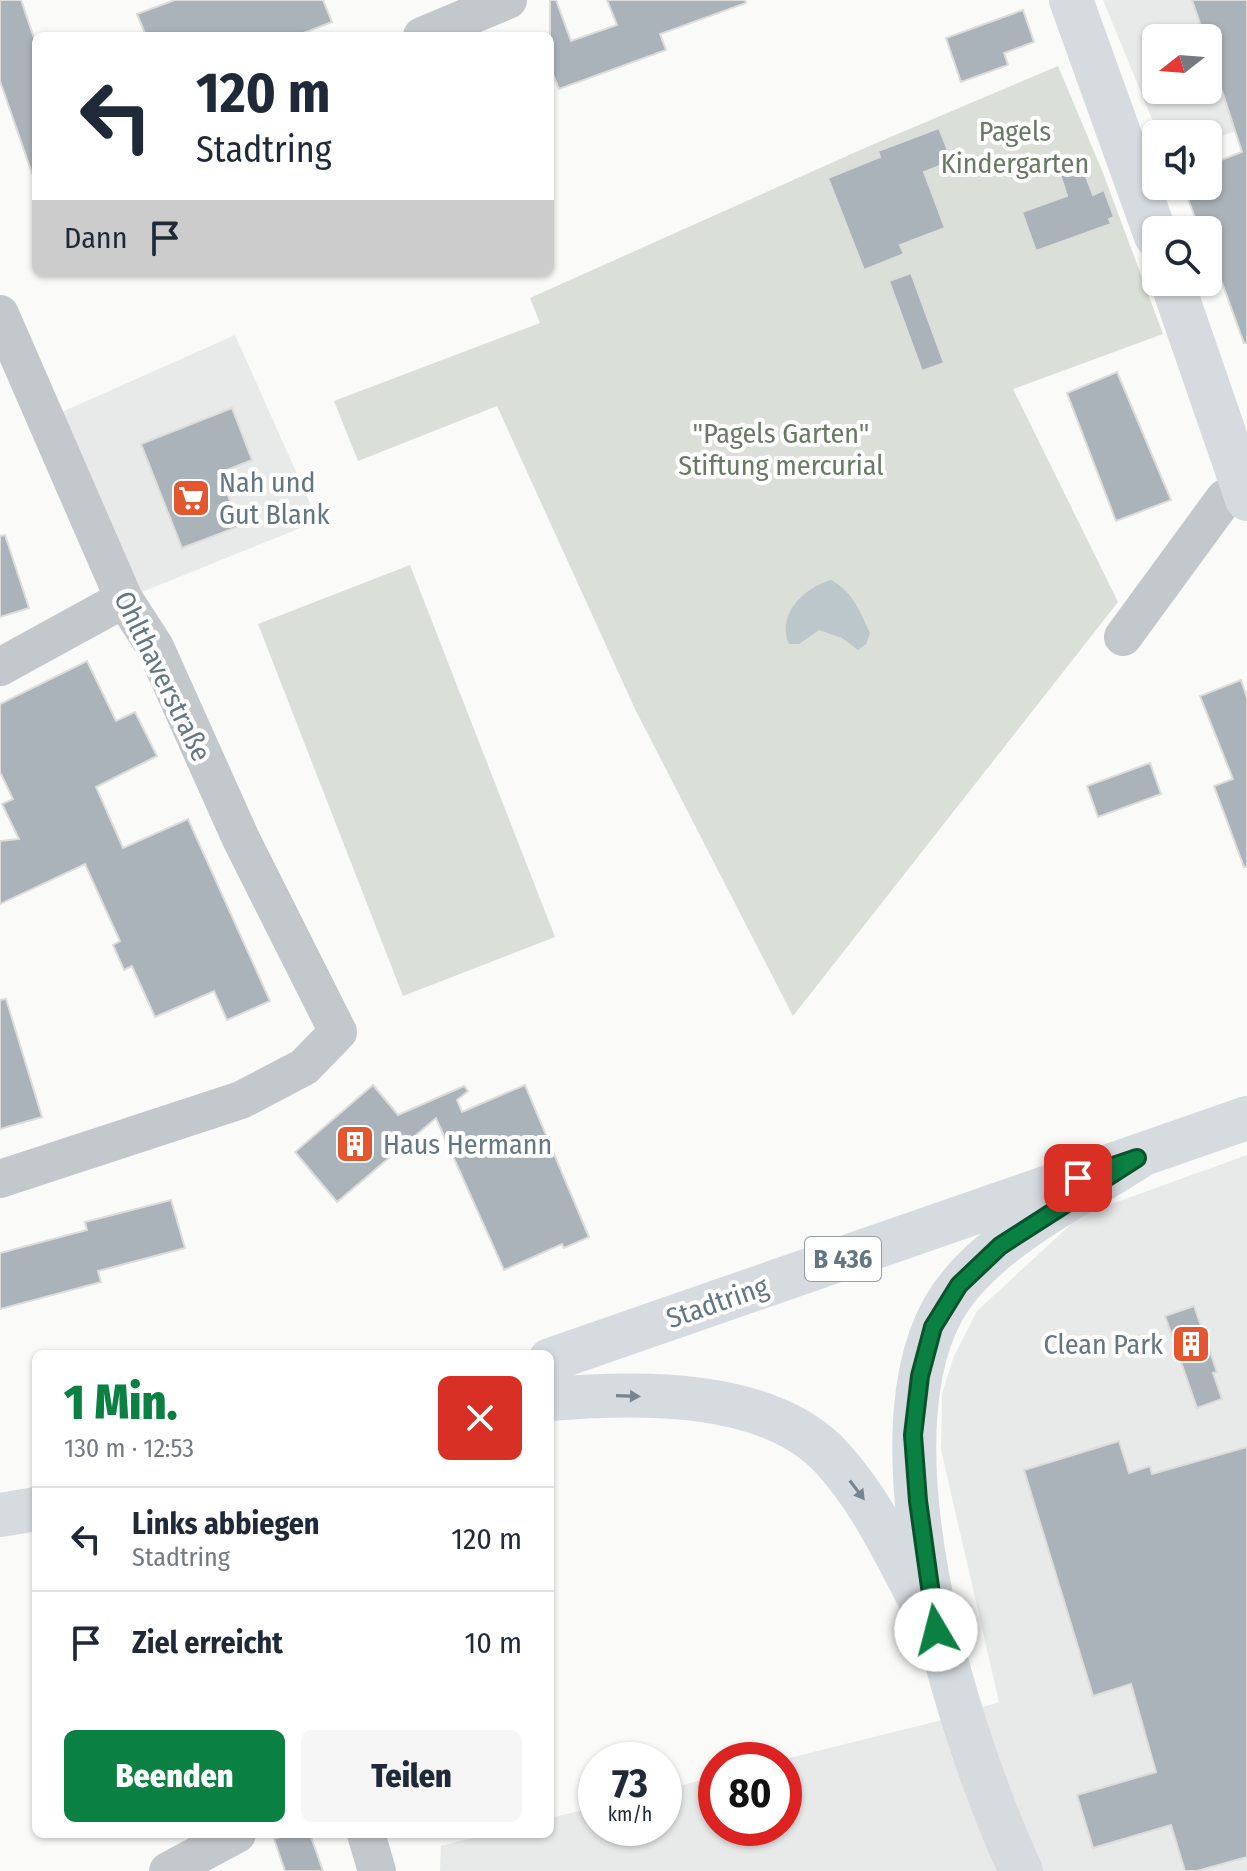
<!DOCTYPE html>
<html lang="de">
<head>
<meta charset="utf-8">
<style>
  body { margin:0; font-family:"Fira Sans Condensed",sans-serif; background:#f6f6f7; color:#1f2937; height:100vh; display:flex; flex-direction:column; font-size:30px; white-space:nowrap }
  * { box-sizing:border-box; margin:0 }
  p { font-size:26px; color:#747a83 }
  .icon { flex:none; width:44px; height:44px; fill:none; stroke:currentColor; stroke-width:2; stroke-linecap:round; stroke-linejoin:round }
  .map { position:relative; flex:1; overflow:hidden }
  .side { position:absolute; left:32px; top:1350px; width:522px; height:488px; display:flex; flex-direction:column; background:#fff; border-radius:12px; box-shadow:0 2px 6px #0004 }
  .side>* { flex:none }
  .top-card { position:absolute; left:32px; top:32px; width:522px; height:244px; border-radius:12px; box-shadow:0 2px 6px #0004; background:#fff; color:#1f2937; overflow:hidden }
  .needle { width:52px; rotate:253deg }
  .fabs { position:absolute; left:1142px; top:24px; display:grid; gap:16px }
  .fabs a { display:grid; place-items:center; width:80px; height:80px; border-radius:12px; background:#fff; box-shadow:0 2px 6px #0004; font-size:40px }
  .speed { position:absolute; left:578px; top:1742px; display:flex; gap:16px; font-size:40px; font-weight:700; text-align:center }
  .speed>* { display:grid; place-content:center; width:104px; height:104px; border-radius:50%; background:#fff; box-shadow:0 2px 6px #0004; line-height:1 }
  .speed small { font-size:20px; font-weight:400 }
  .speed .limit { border:12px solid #d22; background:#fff; color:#111 }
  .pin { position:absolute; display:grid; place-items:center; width:68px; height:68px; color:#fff; margin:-34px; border-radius:16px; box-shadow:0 4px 12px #0006 }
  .me { position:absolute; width:88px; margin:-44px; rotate:352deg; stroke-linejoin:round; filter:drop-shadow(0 0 6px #0008) }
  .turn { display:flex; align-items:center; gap:28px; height:168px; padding:0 32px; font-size:36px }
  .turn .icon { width:104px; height:104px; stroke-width:2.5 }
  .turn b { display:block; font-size:56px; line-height:68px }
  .then { display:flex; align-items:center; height:76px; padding:0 32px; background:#0003; gap:16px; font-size:30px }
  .round { display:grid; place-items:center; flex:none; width:84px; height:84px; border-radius:12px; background:#f6f6f7 }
  .summary { display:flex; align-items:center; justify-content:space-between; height:136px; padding:0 32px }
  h1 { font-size:48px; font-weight:800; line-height:60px; color:#0b8043 }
  .cta { display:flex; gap:16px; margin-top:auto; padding:16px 32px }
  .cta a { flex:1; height:92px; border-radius:12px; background:#0b8043; color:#fff; font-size:32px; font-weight:800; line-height:92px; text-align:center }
  .cta a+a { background:#f6f6f7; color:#1f2937 }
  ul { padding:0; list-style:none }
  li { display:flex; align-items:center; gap:24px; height:104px; padding:0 32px; border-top:2px solid #e0e1e3 }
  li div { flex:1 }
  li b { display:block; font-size:30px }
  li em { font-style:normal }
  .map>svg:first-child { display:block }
</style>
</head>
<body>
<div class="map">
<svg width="1247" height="1871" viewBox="0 0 1247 1871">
  <rect width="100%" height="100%" fill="#fafaf8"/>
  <!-- built -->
  <path fill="#e8e9e9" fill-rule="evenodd" d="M 1103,0 L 1247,0 L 1247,128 L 1208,140 L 1208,134 L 1158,134 ZM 1156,38 L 1208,38 L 1208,90 L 1156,90 Z
    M 235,335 L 318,521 L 137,594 L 55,415 Z
    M 1247,1155 L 1247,1871 L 440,1871 L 441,1846 L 487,1834 L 550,1834 L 550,1818 L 596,1807 L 596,1828 L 664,1828 L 664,1790 L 716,1776 L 716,1828 L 784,1828 L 784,1760 L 781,1760 L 934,1722 L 999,1702 L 941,1450 L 942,1393 L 954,1356 L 977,1311 L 1081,1215 Z"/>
  <!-- green -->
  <path fill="#dadfd7" d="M 1058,66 L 1103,173 L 1163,334 L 1013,389 L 1118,602 L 793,1016 L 635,709 L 497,406 L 358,461 L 334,401 L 540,323 L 530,298 L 867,147 Z
    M 410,565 L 555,937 L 403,996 L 258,624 Z"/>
  <!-- water -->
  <path fill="#bbc7cb" d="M 831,580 C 853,592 860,611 870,633 L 866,644 L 858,650 L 842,638 L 819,630 L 799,644 L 789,644 C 776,614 804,588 831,580 Z"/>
  <!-- building -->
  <path fill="#aab3b9" stroke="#dcdcda" stroke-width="2" d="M 0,0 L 21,0 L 36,44 L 36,172 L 32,173 L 0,81 Z
    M 175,0 L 323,0 L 332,22 L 296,36 L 146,36 L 137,14 Z
    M 550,0 L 556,0 L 571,41 L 617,25 L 607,0 L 745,0 L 746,3 L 660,34 L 666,50 L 559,89 L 550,66 Z
    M 1192,0 L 1247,0 L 1247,343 L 1244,343 L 1208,244 L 1208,230 L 1203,230 L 1201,223 L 1198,225 L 1183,186 L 1208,186 L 1208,165 L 1242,152 L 1208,48 L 1208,38 L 1205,38 Z
    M 1023,10 L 1034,42 L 1004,53 L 1008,65 L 961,82 L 946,38 Z
    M 939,128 L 952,161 L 924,172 L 945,228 L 900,245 L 904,254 L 864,270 L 828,178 L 880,157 L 878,151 Z
    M 1082,166 L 1093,195 L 1104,190 L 1114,217 L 1109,219 L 1111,224 L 1036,251 L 1022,212 L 1067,196 L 1060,174 Z
    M 911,273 L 944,363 L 922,371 L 889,281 Z
    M 1117,372 L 1171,500 L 1116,521 L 1067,393 Z
    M 232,408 L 252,460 L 219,473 L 240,526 L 182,548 L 141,444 Z
    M 5,535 L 29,608 L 0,617 L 0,536 Z
    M 87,661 L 116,721 L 135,712 L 157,756 L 96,787 L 123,848 L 188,819 L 270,1001 L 227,1020 L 214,991 L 155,1017 L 132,966 L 124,970 L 113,945 L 120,941 L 85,864 L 0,904 L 0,841 L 19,839 L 2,804 L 13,799 L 0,772 L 0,704 Z
    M 1241,680 L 1247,698 L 1247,867 L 1244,867 L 1214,786 L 1233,779 L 1200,696 Z
    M 1150,763 L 1161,794 L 1098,817 L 1087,786 Z
    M 6,999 L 42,1117 L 0,1129 L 0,1000 Z
    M 373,1085 L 398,1115 L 464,1086 L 468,1091 L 457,1100 L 462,1112 L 525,1085 L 589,1237 L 564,1248 L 562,1244 L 504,1270 L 436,1118 L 337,1202 L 295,1152 Z
    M 171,1200 L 185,1248 L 98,1271 L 101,1282 L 0,1309 L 0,1253 L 87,1230 L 85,1222 Z
    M 1194,1306 L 1217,1372 L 1213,1373 L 1222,1399 L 1197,1408 L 1165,1316 Z
    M 1119,1441 L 1129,1473 L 1150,1466 L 1152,1474 L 1247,1447 L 1247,1857 L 1197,1871 L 1185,1871 L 1171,1825 L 1093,1848 L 1077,1795 L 1156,1772 L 1131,1684 L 1093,1696 L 1024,1470 Z
    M 289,1834 L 310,1834 L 323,1871 L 285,1871 L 274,1839 Z"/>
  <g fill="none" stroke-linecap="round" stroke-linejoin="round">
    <!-- minor -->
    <path stroke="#c3c8cc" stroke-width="38" d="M 422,36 L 508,0
      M 0,314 L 124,599 L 155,647 L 241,839 L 338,1032 L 304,1067 L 241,1100 L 0,1179
      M 1123,637 L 1224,499 L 1242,486
      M 0,667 L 124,599
      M 366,1834 L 377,1871
      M 168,1871 L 237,1834"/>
    <!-- major -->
    <path stroke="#d6dbdf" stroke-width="44" d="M 1071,0 L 1156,236
      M 1172,282 L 1247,499"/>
    <!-- highway -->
    <path stroke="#d6dbdf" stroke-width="44" d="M 550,1360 L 1247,1118
      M 550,1399 C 636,1392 770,1388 833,1459 C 871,1501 896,1554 922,1604
      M 0,1515 L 36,1509
      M 1021,1871 C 959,1738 853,1411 960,1285 C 1004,1232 1079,1195 1137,1158"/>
  </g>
  <!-- one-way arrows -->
  <defs><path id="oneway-solid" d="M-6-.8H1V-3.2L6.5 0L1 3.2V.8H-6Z" transform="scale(2)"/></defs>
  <g fill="#768591">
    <use href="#oneway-solid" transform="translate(628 1396) rotate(2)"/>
    <use href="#oneway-solid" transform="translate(857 1490) rotate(53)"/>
  </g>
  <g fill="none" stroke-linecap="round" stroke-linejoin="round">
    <defs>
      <path id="route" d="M 936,1630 L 918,1501 L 913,1435 L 920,1376 L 933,1327 L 959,1285 L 1000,1246 L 1137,1158 L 1078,1178"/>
    </defs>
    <!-- route casing -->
    <use href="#route" stroke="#07532c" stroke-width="20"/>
    <!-- route -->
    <use href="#route" stroke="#0b8043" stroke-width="14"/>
  </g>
  <!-- icons -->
  <defs>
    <symbol id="supermarket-square" viewBox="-11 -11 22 22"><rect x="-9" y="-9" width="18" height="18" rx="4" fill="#e4572e" stroke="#fff"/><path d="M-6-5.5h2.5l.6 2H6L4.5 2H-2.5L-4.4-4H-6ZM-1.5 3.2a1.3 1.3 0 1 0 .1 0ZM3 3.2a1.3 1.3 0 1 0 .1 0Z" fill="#fff"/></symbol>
    <symbol id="building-square" viewBox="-11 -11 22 22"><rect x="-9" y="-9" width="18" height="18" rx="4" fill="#e4572e" stroke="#fff"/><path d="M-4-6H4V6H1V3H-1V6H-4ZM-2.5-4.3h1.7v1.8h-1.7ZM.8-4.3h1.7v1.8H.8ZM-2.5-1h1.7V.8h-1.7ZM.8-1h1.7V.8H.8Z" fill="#fff"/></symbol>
  </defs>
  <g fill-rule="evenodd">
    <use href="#supermarket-square" x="169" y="476" width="44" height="44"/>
    <use href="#building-square" x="333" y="1122" width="44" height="44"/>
    <use href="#building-square" x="1169" y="1322" width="44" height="44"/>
  </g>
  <g text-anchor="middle" stroke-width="8" stroke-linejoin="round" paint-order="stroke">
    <!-- shield labels -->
    <rect fill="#fff" stroke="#939fa8" stroke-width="2" x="805" y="1237" width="76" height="44" rx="6"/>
    <g font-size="26" font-weight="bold" fill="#657683">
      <text x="843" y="1268">B 436</text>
    </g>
    <!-- park labels -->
    <g font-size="28" fill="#687a64" stroke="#fff">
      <text x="1015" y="141">Pagels<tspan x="1015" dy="32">Kindergarten</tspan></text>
      <text x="781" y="443">"Pagels Garten"<tspan x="781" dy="32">Stiftung mercurial</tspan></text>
    </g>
    <!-- poi labels -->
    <g font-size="28" fill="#657683" stroke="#fff" text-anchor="start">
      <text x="219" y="492">Nah und<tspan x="219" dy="32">Gut Blank</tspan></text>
      <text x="383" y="1154">Haus Hermann</text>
      <text x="1163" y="1354" text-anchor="end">Clean Park</text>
    </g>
    <!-- street labels -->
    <g font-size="28" fill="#657683" stroke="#fff">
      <text transform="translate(163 676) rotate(64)" y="10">Ohlthaverstraße</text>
      <text transform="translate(717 1302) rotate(-19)" y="10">Stadtring</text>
    </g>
  </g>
</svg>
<div class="fabs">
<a><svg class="needle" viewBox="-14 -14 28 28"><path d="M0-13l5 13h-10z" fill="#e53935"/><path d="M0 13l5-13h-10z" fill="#747a83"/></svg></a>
<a><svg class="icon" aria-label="sound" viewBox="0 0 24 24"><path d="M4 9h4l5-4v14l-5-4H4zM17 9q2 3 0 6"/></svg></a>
<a><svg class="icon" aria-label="search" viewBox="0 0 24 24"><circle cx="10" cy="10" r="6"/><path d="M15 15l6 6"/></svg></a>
</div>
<div class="speed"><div>73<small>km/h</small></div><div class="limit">80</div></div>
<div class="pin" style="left:1078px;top:1178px;background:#d93025"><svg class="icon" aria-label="arrive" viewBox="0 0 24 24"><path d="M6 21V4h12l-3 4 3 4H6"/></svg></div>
<svg class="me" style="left:936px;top:1630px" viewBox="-20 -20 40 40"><circle r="19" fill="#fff"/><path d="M0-13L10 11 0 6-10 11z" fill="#0b8043"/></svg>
<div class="top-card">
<div class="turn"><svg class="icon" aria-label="left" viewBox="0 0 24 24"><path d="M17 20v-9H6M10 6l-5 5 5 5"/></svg><div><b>120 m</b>Stadtring</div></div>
<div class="then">Dann<svg class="icon" aria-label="arrive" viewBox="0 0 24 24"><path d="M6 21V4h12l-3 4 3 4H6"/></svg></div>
</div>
<section class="side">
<div class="summary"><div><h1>1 Min.</h1><p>130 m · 12:53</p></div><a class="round" style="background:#d93025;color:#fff"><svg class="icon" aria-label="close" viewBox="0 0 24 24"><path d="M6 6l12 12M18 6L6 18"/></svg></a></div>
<ul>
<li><svg class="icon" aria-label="left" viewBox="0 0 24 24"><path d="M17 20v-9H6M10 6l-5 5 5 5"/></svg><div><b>Links abbiegen</b><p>Stadtring</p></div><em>120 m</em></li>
<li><svg class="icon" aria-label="arrive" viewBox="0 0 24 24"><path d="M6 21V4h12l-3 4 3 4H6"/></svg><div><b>Ziel erreicht</b></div><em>10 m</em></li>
</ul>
<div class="cta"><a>Beenden</a><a>Teilen</a></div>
</section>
</div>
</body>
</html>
